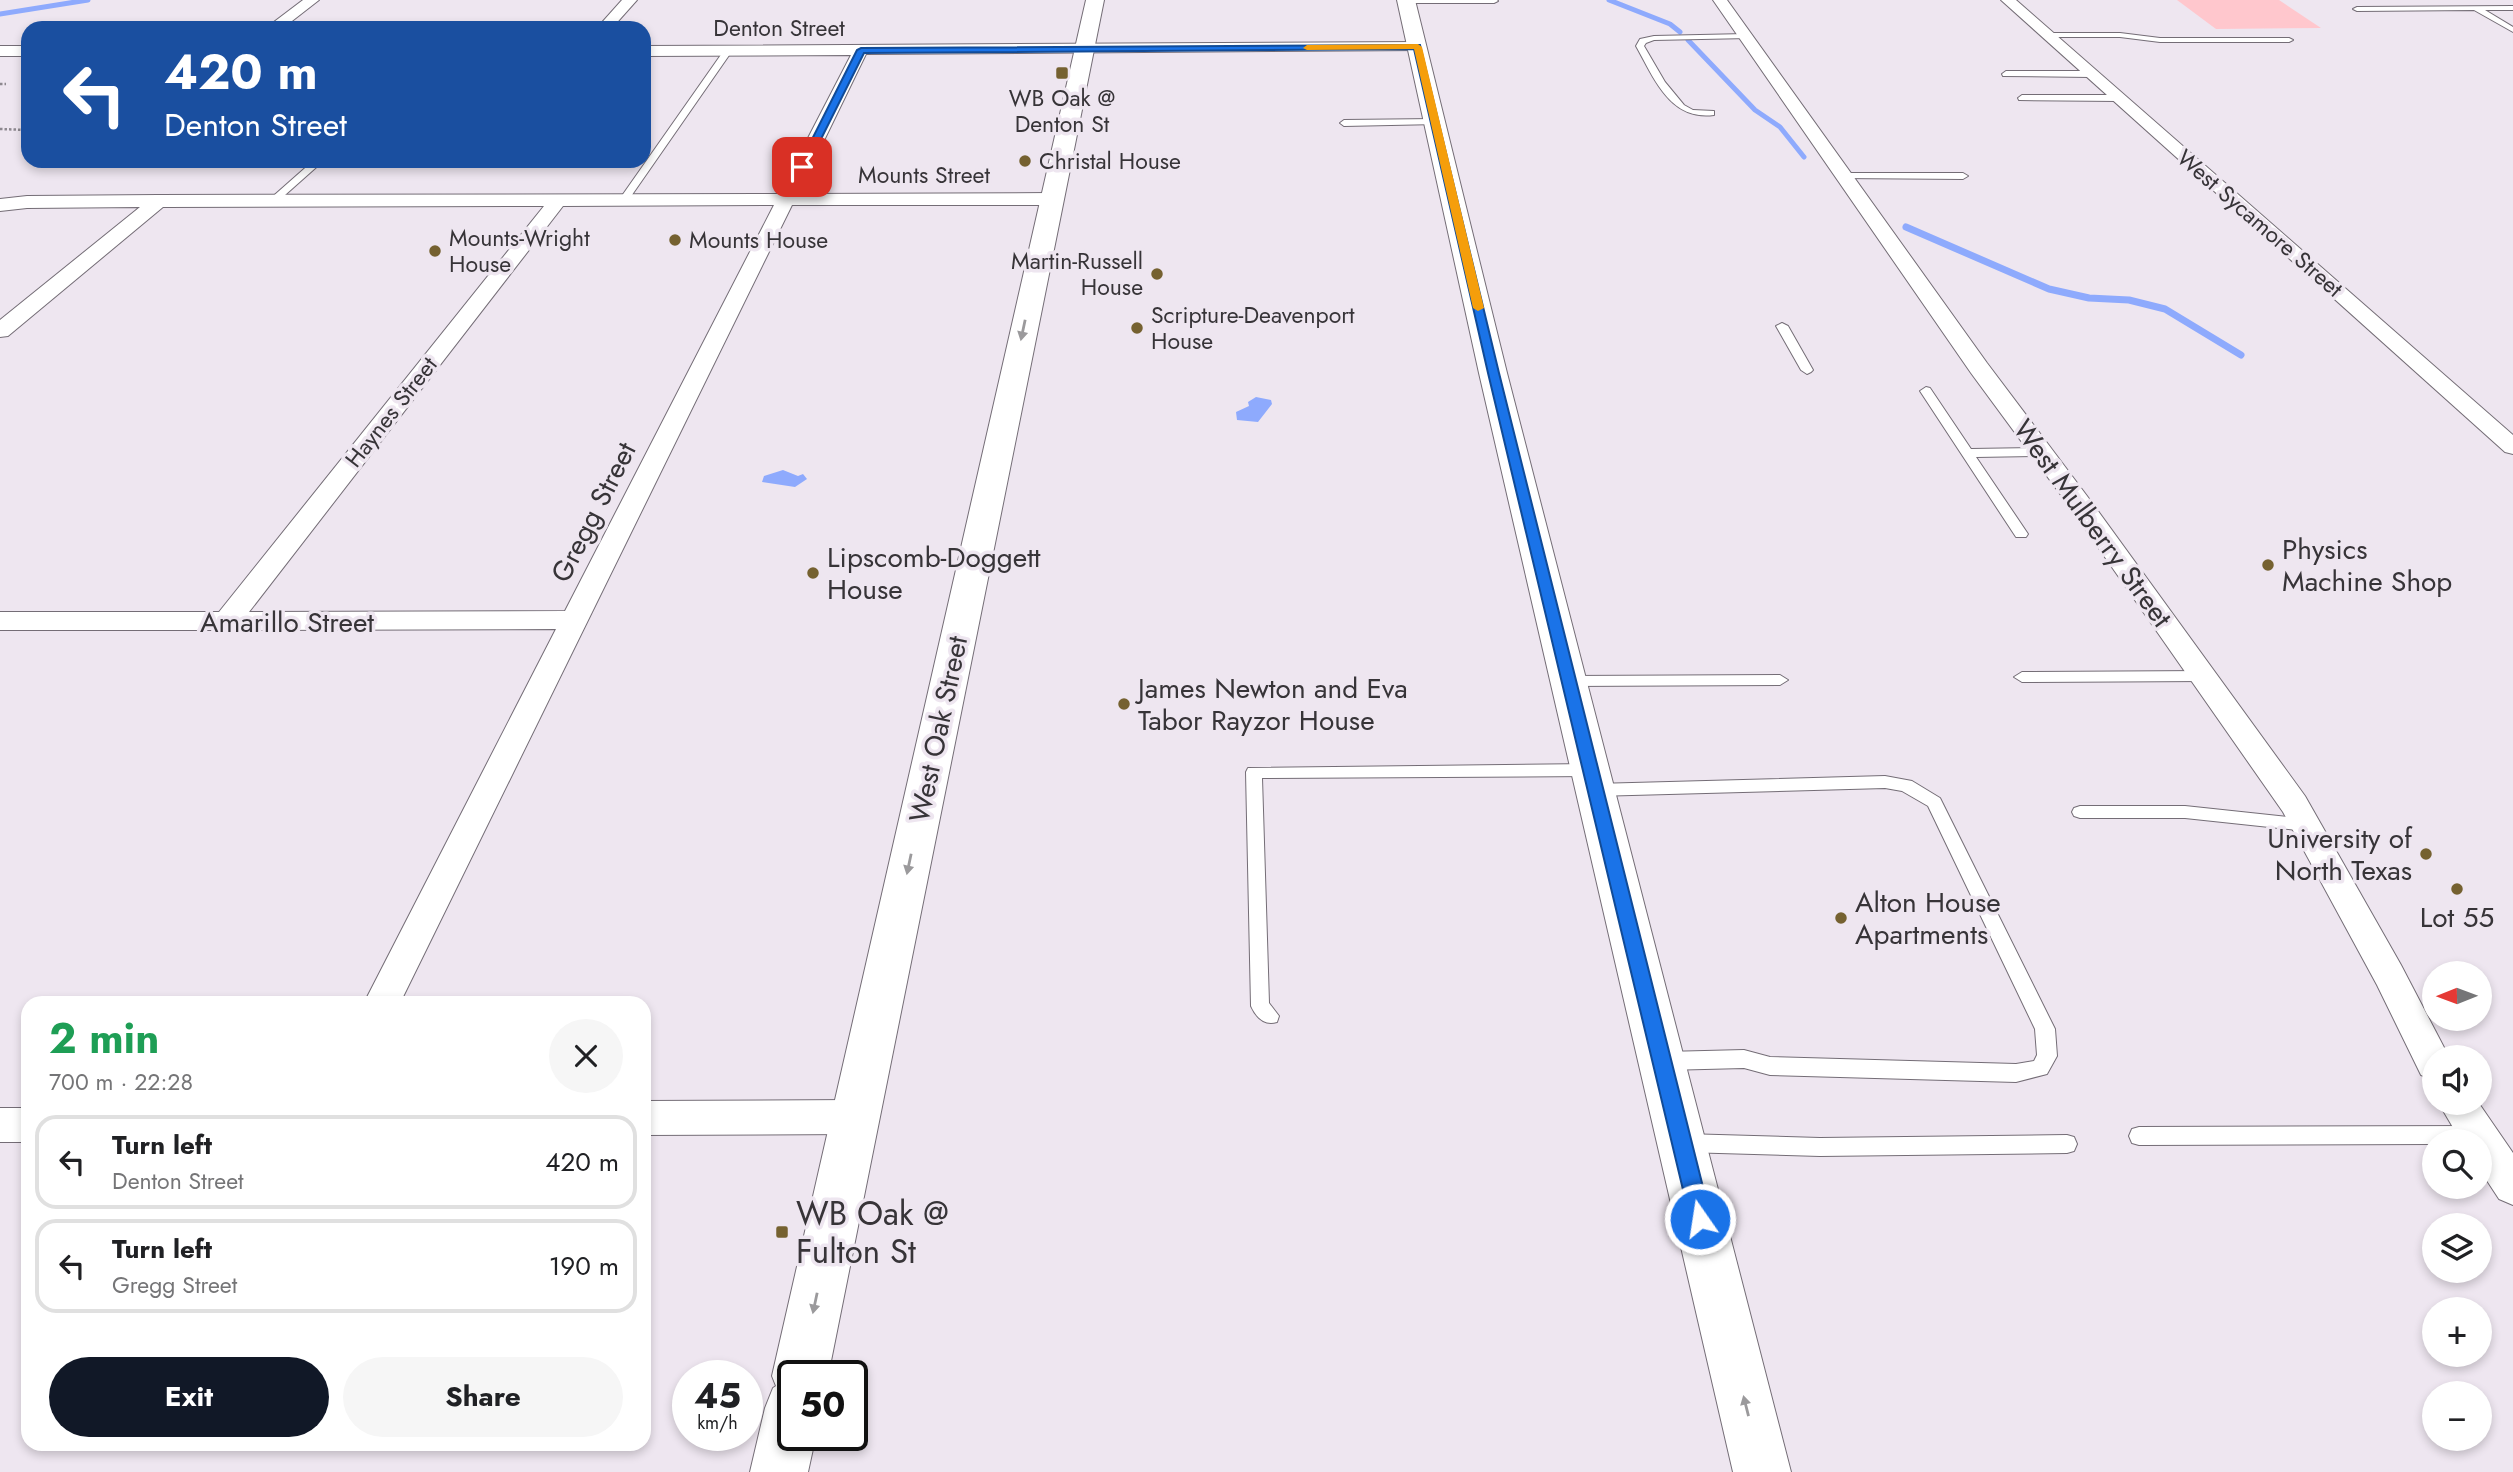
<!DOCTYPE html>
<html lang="en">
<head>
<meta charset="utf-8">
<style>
  body { margin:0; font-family:Jost,sans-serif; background:#f6f6f6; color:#202124; height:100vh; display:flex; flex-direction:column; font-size:26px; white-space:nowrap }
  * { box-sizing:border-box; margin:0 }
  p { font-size:23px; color:#757577 }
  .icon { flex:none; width:38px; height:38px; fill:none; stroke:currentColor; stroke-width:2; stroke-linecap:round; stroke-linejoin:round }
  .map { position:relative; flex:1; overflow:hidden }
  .details { position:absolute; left:21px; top:996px; width:630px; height:455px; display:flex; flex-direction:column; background:#fff; border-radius:21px; box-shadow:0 4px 10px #0003 }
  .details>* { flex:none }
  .hud { position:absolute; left:21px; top:21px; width:630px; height:147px; border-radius:21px; box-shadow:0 4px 10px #0003; background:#1a4fa0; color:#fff; overflow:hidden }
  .needle { width:46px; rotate:269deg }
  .fabs { position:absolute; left:2422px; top:961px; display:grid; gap:14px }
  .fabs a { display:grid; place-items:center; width:70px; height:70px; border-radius:50%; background:#fff; box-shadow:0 4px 10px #0003; font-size:35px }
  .speed { position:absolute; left:672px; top:1360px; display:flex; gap:14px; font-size:35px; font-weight:700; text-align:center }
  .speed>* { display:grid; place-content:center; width:91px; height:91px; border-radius:50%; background:#fff; box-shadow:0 4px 10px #0003; line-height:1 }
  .speed small { font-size:18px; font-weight:400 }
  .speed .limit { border:4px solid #111; border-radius:10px; background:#fff; color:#111 }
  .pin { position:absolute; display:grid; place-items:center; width:60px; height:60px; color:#fff; margin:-30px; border-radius:14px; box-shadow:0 4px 10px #0006 }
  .me { position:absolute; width:77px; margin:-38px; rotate:347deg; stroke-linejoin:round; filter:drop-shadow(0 0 5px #0008) }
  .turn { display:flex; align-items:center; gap:24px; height:147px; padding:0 28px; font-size:32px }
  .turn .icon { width:91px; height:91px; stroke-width:2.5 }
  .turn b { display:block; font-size:49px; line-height:60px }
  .round { display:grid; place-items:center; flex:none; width:74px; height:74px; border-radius:37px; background:#f6f6f6 }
  .summary { display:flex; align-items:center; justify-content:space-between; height:119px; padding:0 28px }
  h1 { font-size:42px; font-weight:700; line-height:52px; color:#1e9e55 }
  .primary-button { display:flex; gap:14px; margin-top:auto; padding:14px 28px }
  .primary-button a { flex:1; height:80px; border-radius:42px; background:#111827; color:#fff; font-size:28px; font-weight:700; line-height:80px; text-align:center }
  .primary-button a+a { background:#f6f6f6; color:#202124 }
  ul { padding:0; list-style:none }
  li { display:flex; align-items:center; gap:21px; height:94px; margin:0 14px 10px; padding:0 14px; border:4px solid #e0e0e0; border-radius:21px }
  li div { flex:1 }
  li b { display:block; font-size:26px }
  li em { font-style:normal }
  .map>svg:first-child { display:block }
</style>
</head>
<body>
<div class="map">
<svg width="2513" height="1472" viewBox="0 0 2513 1472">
  <rect width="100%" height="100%" fill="#eee6f0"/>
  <!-- green -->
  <path fill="#ffc7cd" d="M 2177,0 L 2279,0 L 2321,28 L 2216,29 Z"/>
  <!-- water -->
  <path fill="#8eaafd" d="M 1256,397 L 1271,400 L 1272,404 L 1258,422 L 1237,420 L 1236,412 L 1249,406 L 1248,402 Z
    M 783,470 L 798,476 L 803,474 L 807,479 L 795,487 L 762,482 L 764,476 Z"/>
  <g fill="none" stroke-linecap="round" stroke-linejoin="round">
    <!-- stream-far1 -->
    <path stroke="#8eaafd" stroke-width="5" d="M 1609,0 L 1670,24 L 1680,32
      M 0,14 L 88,0
      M 1688,40 L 1755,110 L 1780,127 L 1804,157"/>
    <!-- stream -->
    <path stroke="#8eaafd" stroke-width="7" d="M 1906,227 L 2049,289 L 2089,298 L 2129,300 L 2165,309 L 2241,355"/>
    <defs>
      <path id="lane" d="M 1403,0 L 1497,0 L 1498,1 L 1494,3 L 1406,3 Z
        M 2513,6 L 2513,10 L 2485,10 L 2513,27 L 2513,32 L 2474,10 L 2357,11 L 2353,9 L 2357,7 Z
        M 2048,33 L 2120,33 L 2160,38 L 2289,38 L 2293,40 L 2289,42 L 2160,42 L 2120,37 L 2045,37 Z
        M 1746,34 L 1749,38 L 1654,40 L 1646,43 L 1644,46 L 1665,82 L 1684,105 L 1693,110 L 1714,111 L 1714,115 C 1670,121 1654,78 1636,46 L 1640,39 L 1654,36 Z
        M 725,49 L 732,51 L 627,202 L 621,202 L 619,200 Z
        M 2006,71 L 2091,71 L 2095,74 L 2091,77 L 2003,76 L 2002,74 Z
        M 2022,95 L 2118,95 L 2122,98 L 2118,101 L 2019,100 L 2018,98 Z
        M 1435,119 L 1439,122 L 1438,124 L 1344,126 L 1340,123 L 1344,120 Z
        M 313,161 L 321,163 L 276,203 L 270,203 L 270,199 Z
        M 1844,173 L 1963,173 L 1968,176 L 1963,179 L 1841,178 L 1839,176 Z
        M 1782,323 L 1788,326 L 1813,370 L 1811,372 L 1807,374 L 1801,370 L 1776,326 Z
        M 1926,387 L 1930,388 L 1971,449 L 2041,448 L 2047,452 L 2041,456 L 1976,457 L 2028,534 L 2026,537 L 2016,537 L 2014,534 L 1920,391 Z
        M 2205,671 L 2213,676 L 2205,681 L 2022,682 L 2014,677 L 2022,672 Z
        M 1780,675 L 1788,680 L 1780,685 L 1569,686 L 1561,681 L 1569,676 Z
        M 1591,764 L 1597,766 L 1599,770 L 1597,774 L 1591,776 L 1262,778 L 1269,1003 L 1279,1016 L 1277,1022 C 1264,1026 1256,1017 1251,1006 L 1246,772 L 1248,768 Z
        M 1885,776 L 1912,781 L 1940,798 L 1942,802 L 2055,1029 L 2057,1056 L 2047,1074 L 2016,1082 L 1770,1075 L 1744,1068 L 1665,1070 L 1658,1067 L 1655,1061 L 1658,1055 L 1665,1052 L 1744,1050 L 1770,1057 L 2016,1064 L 2034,1061 L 2037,1055 L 2035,1029 L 1928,806 L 1902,791 L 1885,788 L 1595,796 L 1589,794 L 1587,790 L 1589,786 L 1595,784 Z
        M 2080,806 L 2185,806 L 2306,819 L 2312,820 L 2314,825 L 2312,830 L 2306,831 L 2185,818 L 2080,818 L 2074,816 L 2072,812 L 2074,808 Z
        M 2477,1126 L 2484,1128 L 2487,1135 L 2484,1142 L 2480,1143 L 2480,1141 L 2434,1141 L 2434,1144 L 2139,1145 L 2132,1143 L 2129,1136 L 2132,1129 L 2139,1127 Z
        M 1684,1134 L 1820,1138 L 2067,1135 L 2074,1137 L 2077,1144 L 2074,1151 L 2067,1153 L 1820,1156 L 1684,1152 L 1677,1150 L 1674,1143 L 1677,1136 Z"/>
      <path id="street" d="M 303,0 L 319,0 L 283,28 L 266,28 Z
        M 622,0 L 637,0 L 612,28 L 597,28 Z
        M 1713,0 L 1727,0 L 1987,363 L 2090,500 L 2305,796 L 2401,965 L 2449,1057 L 2434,1057 L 2434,1080 L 2421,1075 L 2377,985 L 2283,812 L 2072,510 L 1971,373 Z
        M 2001,0 L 2016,0 L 2513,435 L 2513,454 L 2505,452 Z
        M 1418,42 L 1426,47 L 1423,50 L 866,54 L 798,194 L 1051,193 L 1060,199 L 1051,205 L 792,205 L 400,1003 L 364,1003 L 556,629 L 234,630 L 225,632 L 216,630 L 0,630 L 0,612 L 219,612 L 544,206 L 163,207 L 8,336 L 0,337 L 0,320 L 140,207 L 27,208 L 0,211 L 0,199 L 27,196 L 158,195 L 779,194 L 851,55 L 644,56 L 644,46 ZM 774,205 L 565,611 L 249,612 L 563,206 Z
        M 0,46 L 28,46 L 28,56 L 0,56 Z
        M 855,1100 L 868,1105 L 874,1117 L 868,1129 L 855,1134 L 644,1135 L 644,1101 Z
        M 2438,1102 L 2478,1102 L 2513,1153 L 2513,1205 L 2499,1199 L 2480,1170 L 2480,1141 L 2461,1141 Z
        M 0,1108 L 28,1108 L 28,1142 L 0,1142 Z"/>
      <path id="secondary" d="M 1086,0 L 1104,0 L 828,1376 L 793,1376 L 793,1435 L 816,1435 L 808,1472 L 750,1472 L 765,1408 L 773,1388 L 776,1386 L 772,1376 Z
        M 1397,0 L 1415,0 L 1507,373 L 1791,1472 L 1733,1472 L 1479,373 Z"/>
    </defs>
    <!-- lane casing -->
    <use href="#lane" stroke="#746d76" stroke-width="2"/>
    <!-- street casing -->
    <use href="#street" stroke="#746d76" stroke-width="2"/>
    <!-- secondary casing -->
    <use href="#secondary" stroke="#746d76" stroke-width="2"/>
    <!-- path -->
    <path stroke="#8d888f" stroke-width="2.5" stroke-dasharray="2.5 2" stroke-linecap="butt" d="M 0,84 L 6,84
      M 0,129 L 28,130"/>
    <!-- lane -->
    <use href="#lane" fill="#fff" fill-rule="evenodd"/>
    <!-- street -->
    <use href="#street" fill="#fff" fill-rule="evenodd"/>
    <!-- secondary -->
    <use href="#secondary" fill="#fff" fill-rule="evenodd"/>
  </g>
  <!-- one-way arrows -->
  <defs><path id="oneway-solid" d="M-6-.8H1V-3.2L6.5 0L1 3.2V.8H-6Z" transform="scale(1.75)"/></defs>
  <g fill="#9b9a9c">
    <use href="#oneway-solid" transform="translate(1023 330) rotate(102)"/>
    <use href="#oneway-solid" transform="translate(909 864) rotate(102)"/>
    <use href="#oneway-solid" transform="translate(815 1303) rotate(102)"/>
    <use href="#oneway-solid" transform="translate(1746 1406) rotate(-104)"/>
  </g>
  <!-- route -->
  <path fill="#1a73e8" stroke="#114b97" stroke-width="2" d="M 1420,45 L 1499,373 L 1711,1219 L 1708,1227 L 1700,1230 L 1693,1227 L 1690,1219 L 1488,373 L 1414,49 L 864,53 L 807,167 L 802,169 L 798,167 L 857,50 L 861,48 Z"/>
  <!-- slow -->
  <path fill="#f59e0b" d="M 1418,44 L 1422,47 L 1484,308 L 1478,311 L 1473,308 L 1414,49 L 1307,50 L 1303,48 L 1307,45 Z"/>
  <!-- markers -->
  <g fill="#756130" stroke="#eee6f0" stroke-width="2.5">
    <rect x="1055" y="66" width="14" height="14" rx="3.5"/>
    <circle cx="1025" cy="161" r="7"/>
    <circle cx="675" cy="240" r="7"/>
    <circle cx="435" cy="251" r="7"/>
    <circle cx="1157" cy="274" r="7"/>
    <circle cx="1137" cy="328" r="7"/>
    <circle cx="2268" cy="565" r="7"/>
    <circle cx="813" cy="573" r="7"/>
    <circle cx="1124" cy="704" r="7"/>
    <circle cx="2426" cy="854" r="7"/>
    <circle cx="2457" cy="889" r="7"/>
    <circle cx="1841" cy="918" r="7"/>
    <rect x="775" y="1225" width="14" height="14" rx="3.5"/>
  </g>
  <g text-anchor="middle" stroke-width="7" stroke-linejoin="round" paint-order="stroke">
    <!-- far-street labels -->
    <g font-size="23" fill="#373438" stroke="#eee6f0">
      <text x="779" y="36">Denton Street</text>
      <text x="924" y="183">Mounts Street</text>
      <text transform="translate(2260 223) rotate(41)" y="8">West Sycamore Street</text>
      <text transform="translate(391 412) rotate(-52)" y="8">Haynes Street</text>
    </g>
    <!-- far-poi labels -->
    <g font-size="23" fill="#373438" stroke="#eee6f0" text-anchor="start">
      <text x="1062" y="106" text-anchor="middle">WB Oak @<tspan x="1062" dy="26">Denton St</tspan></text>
      <text x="1039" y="169">Christal House</text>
      <text x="449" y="246">Mounts-Wright<tspan x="449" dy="26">House</tspan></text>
      <text x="689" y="248">Mounts House</text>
      <text x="1143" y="269" text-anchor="end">Martin-Russell<tspan x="1143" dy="26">House</tspan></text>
      <text x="1151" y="323">Scripture-Deavenport<tspan x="1151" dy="26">House</tspan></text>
    </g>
    <!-- street labels -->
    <g font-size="28" fill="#373438" stroke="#eee6f0">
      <text transform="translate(593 512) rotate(-63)" y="10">Gregg Street</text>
      <text transform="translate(2093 523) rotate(54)" y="10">West Mulberry Street</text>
      <text x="287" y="632">Amarillo Street</text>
      <text transform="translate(938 729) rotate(-78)" y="10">West Oak Street</text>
    </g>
    <!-- poi labels -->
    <g font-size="28" fill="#373438" stroke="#eee6f0" text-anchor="start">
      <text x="2282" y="559">Physics<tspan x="2282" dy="32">Machine Shop</tspan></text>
      <text x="827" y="567">Lipscomb-Doggett<tspan x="827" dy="32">House</tspan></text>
      <text x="1138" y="698">James Newton and Eva<tspan x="1138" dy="32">Tabor Rayzor House</tspan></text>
      <text x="2412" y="848" text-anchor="end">University of<tspan x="2412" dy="32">North Texas</tspan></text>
      <text x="1855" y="912">Alton House<tspan x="1855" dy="32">Apartments</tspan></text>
      <text x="2457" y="927" text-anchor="middle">Lot 55</text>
    </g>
    <!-- near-poi labels -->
    <g font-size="33" fill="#373438" stroke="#eee6f0" text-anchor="start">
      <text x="796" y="1225">WB Oak @<tspan x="796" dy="38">Fulton St</tspan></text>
    </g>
  </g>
</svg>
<div class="fabs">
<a><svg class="needle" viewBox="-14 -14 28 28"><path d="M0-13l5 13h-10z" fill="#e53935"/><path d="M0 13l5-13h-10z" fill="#757577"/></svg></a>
<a><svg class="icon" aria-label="sound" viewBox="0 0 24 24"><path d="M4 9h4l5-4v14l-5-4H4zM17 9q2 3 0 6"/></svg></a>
<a><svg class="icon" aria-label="search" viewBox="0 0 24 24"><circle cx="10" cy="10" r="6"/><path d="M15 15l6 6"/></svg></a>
<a><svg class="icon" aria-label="layers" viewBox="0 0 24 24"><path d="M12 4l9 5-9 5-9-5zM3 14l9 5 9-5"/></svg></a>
<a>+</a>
<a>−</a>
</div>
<div class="speed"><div>45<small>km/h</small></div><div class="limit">50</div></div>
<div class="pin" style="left:802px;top:167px;background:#d93025"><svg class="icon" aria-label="arrive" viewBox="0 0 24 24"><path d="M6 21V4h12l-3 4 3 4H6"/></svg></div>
<svg class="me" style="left:1700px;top:1219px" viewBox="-20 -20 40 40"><circle r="17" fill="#1a73e8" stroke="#fff" stroke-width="3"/><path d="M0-11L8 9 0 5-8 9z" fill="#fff"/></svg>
<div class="hud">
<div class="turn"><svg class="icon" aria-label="left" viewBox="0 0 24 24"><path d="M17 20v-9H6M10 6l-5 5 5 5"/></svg><div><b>420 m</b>Denton Street</div></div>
</div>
<section class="details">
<div class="summary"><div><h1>2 min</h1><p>700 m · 22:28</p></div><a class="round"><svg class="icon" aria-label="close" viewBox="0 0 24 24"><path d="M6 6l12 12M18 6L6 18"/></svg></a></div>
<ul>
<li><svg class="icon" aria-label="left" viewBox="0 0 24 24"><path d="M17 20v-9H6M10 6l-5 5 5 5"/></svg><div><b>Turn left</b><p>Denton Street</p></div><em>420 m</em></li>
<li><svg class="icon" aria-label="left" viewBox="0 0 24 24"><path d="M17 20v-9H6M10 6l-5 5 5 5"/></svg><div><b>Turn left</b><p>Gregg Street</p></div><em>190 m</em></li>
</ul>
<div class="primary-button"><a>Exit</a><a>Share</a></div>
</section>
</div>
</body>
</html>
